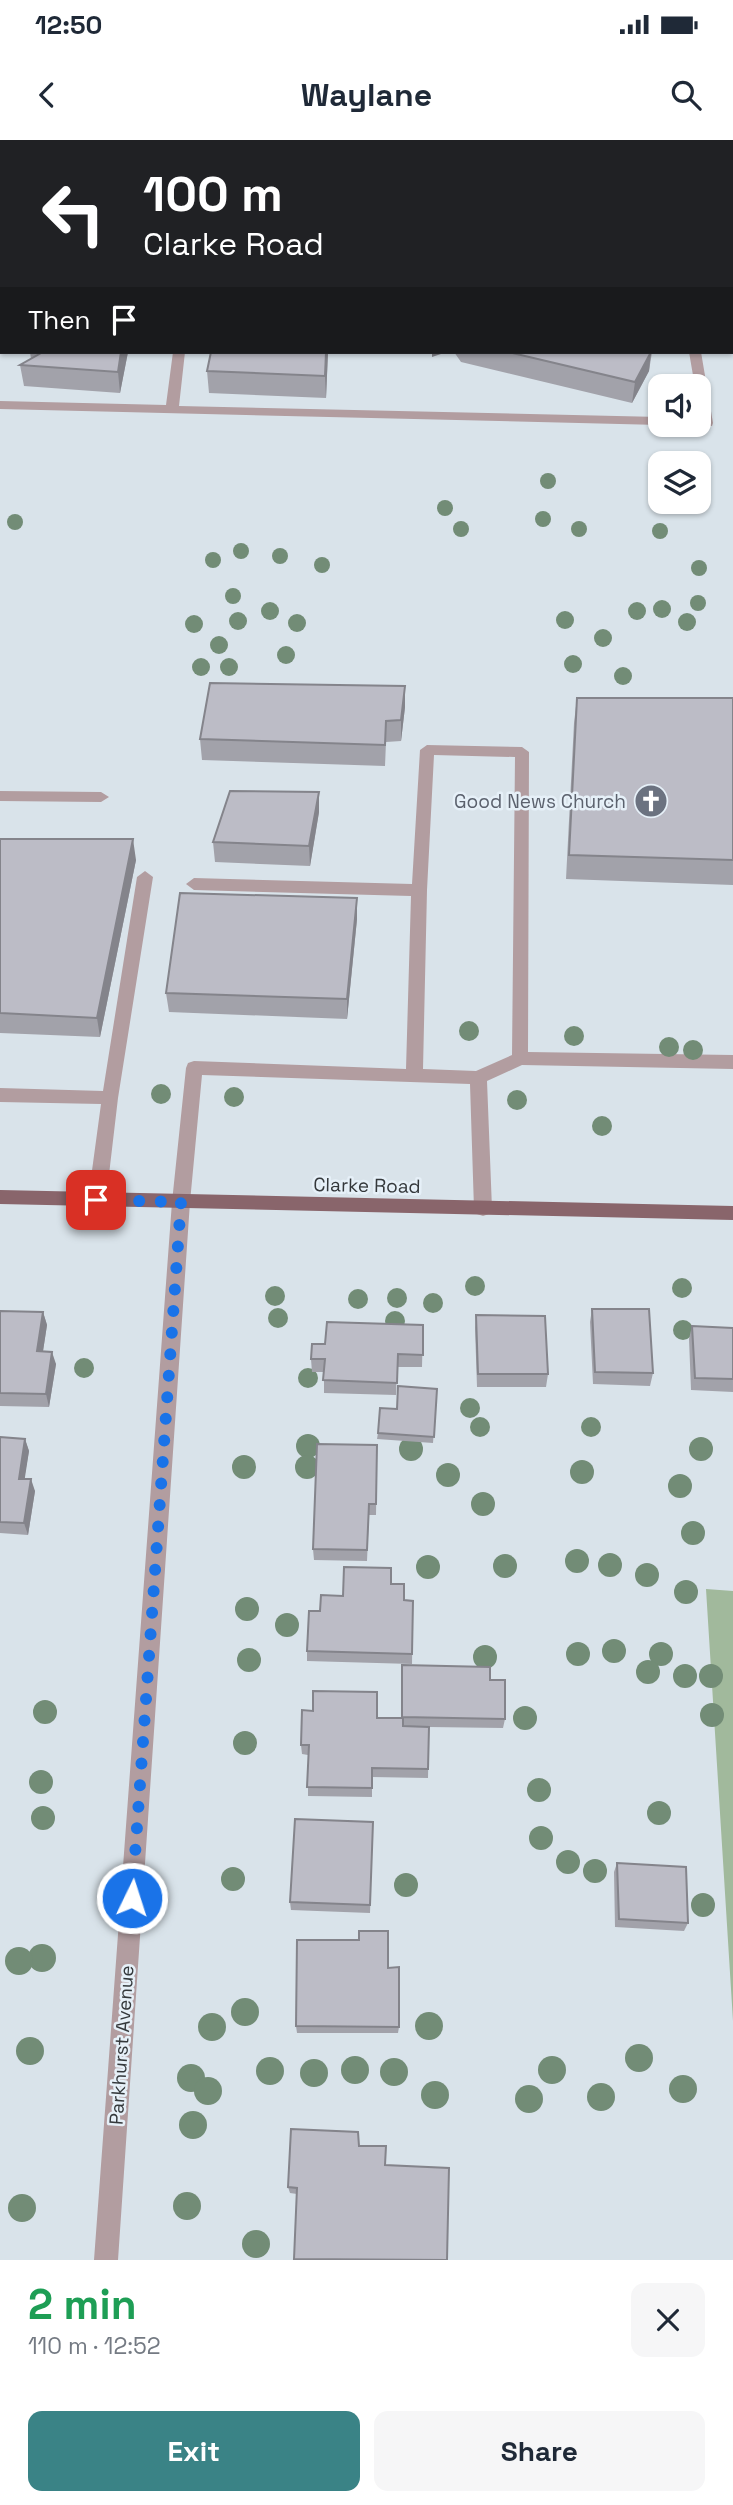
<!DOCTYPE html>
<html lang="en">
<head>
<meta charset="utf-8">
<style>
  body { margin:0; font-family:"Space Grotesk",sans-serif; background:#f6f6f7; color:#1f2937; height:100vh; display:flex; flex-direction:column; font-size:26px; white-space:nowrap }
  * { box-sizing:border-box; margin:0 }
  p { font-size:23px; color:#747a83 }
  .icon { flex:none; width:38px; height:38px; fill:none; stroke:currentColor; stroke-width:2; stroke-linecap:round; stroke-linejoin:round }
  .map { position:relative; height:2120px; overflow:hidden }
  .drawer { display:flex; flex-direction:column; background:#fff; flex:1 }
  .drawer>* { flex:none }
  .hud { position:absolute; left:0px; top:0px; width:733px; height:214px; box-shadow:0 2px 5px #0004; background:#202124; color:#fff; overflow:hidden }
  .tools { position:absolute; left:648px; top:234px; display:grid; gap:14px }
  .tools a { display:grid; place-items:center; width:63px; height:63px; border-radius:14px; background:#fff; box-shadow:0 2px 5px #0004; font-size:35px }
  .pin { position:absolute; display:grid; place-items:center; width:60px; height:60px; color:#fff; margin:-30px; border-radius:14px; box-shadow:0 4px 10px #0006 }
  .me { position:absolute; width:77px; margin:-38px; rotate:4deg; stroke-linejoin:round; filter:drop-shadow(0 0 5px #0008) }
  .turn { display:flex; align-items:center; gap:24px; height:147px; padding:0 28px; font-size:32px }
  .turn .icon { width:91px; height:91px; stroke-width:2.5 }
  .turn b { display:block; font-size:49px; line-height:60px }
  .then { display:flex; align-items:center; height:66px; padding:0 28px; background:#0003; gap:14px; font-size:26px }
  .round { display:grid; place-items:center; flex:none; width:74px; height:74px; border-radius:14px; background:#f6f6f7 }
  .summary { display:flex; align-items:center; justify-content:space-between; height:119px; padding:0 28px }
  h1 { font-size:42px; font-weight:700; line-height:52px; color:#1e9e55 }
  .primary-button { display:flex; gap:14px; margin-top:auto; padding:14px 28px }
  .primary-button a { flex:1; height:80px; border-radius:14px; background:#3a8386; color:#fff; font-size:28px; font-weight:700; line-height:80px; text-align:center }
  .primary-button a+a { background:#f6f6f7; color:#1f2937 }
  .status { display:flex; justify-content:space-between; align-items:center; height:49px; padding:0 35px; background:#fff; direction:ltr }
  .status svg { height:19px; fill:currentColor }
  header { display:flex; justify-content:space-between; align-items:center; height:91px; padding:0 28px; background:#fff; font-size:32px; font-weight:700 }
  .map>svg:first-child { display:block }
</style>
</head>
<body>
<div class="status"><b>12:50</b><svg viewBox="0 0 49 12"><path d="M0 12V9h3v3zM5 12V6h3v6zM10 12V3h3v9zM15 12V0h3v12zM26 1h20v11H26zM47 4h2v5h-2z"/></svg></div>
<header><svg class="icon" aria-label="back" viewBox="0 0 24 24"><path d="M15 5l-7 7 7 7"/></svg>Waylane<svg class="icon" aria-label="search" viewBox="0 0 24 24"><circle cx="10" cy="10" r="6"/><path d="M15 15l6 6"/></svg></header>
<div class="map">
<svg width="733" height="2120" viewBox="0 0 733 2120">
  <rect width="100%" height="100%" fill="#d9e3ea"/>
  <!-- green -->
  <path fill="#a1b99c" d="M 706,1449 L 733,1451 L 733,1881 Z"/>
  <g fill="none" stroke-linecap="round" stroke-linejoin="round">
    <!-- minor -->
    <path fill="#b29da0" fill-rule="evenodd" d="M 317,0 L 331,0 L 316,2 Z
      M 653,0 L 665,0 L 665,2 L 654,2 Z
      M 0,33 L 2,33 L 2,39 L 0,39 Z
      M 0,67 L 2,67 L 2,73 L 0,73 Z
      M 173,212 L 185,212 L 179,266 L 660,277 L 660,285 L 0,269 L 0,261 L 166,265 Z
      M 689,212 L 701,212 L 713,283 L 712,286 L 696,285 L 698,285 L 698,247 L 695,247 Z
      M 427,605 L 522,607 L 529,612 L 528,912 L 733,915 L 733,929 L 522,925 L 487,941 L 492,1069 L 489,1074 L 483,1076 L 477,1074 L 474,1069 L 470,944 L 202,935 L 190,1062 L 118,2120 L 94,2120 L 172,1062 L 186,928 L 188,923 L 194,921 L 406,929 L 411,756 L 194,750 L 186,744 L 194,738 L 412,744 L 420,610 ZM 434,615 L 515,617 L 512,915 L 476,931 L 423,929 L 427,750 Z
      M 0,651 L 101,652 L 109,657 L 101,662 L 0,661 Z
      M 145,731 L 153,737 L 118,958 L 106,1060 L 103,1065 L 97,1067 L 91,1065 L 88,1060 L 101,964 L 0,962 L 0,948 L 103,951 L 137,737 Z"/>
    <!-- major -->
    <path fill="#89656b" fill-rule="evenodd" d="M 0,1050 L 733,1066 L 733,1080 L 0,1064 Z"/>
  </g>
  <!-- trees -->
  <g fill="#728c76">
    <circle cx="548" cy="341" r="8"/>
    <circle cx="445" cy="368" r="8"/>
    <circle cx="543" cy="379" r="8"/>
    <circle cx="15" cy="382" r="8"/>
    <circle cx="461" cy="389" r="8"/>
    <circle cx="579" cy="389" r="8"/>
    <circle cx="660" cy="391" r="8"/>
    <circle cx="241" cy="411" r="8"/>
    <circle cx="280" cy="416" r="8"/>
    <circle cx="213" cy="420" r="8"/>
    <circle cx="322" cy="425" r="8"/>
    <circle cx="699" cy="428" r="8"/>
    <circle cx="233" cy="456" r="8"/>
    <circle cx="698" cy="463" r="8"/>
    <circle cx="662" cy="469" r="9"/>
    <circle cx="270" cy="471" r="9"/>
    <circle cx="637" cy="471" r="9"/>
    <circle cx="565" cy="480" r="9"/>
    <circle cx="238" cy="481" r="9"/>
    <circle cx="687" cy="482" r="9"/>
    <circle cx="297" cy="483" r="9"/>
    <circle cx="194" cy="484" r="9"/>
    <circle cx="603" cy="498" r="9"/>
    <circle cx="219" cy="505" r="9"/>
    <circle cx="286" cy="515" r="9"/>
    <circle cx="573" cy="524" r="9"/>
    <circle cx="201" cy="527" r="9"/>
    <circle cx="229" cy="527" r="9"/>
    <circle cx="623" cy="536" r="9"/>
    <circle cx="469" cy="891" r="10"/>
    <circle cx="574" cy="896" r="10"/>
    <circle cx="669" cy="907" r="10"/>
    <circle cx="693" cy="910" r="10"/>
    <circle cx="161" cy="954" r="10"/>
    <circle cx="234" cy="957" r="10"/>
    <circle cx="517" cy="960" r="10"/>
    <circle cx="602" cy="986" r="10"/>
    <circle cx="475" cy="1146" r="10"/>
    <circle cx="682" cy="1148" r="10"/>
    <circle cx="275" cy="1156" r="10"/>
    <circle cx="397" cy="1158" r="10"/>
    <circle cx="358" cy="1159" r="10"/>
    <circle cx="433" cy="1163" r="10"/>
    <circle cx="278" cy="1178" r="10"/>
    <circle cx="395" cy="1181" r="10"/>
    <circle cx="683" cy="1190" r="10"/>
    <circle cx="84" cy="1228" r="10"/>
    <circle cx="308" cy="1238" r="10"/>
    <circle cx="470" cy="1268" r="10"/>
    <circle cx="480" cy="1287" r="10"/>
    <circle cx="591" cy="1287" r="10"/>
    <circle cx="308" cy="1306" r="12"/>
    <circle cx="411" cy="1309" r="12"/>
    <circle cx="701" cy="1309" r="12"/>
    <circle cx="244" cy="1327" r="12"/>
    <circle cx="307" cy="1327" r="12"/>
    <circle cx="582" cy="1332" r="12"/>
    <circle cx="448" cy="1335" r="12"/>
    <circle cx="680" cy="1346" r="12"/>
    <circle cx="483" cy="1364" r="12"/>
    <circle cx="693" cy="1393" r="12"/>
    <circle cx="577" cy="1421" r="12"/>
    <circle cx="610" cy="1425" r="12"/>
    <circle cx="505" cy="1426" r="12"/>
    <circle cx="428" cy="1427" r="12"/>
    <circle cx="647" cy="1435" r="12"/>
    <circle cx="686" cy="1452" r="12"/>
    <circle cx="247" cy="1469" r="12"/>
    <circle cx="287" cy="1485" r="12"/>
    <circle cx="614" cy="1511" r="12"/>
    <circle cx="578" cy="1514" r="12"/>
    <circle cx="661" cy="1514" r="12"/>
    <circle cx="485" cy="1517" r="12"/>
    <circle cx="249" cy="1520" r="12"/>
    <circle cx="648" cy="1532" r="12"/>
    <circle cx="685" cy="1536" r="12"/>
    <circle cx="711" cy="1536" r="12"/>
    <circle cx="45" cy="1572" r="12"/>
    <circle cx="712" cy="1575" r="12"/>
    <circle cx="525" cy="1578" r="12"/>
    <circle cx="245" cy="1603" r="12"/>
    <circle cx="41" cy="1642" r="12"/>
    <circle cx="539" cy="1650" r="12"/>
    <circle cx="659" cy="1673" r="12"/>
    <circle cx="43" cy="1678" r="12"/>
    <circle cx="541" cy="1698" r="12"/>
    <circle cx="568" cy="1722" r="12"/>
    <circle cx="595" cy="1731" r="12"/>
    <circle cx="233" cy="1739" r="12"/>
    <circle cx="406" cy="1745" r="12"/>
    <circle cx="703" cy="1765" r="12"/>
    <circle cx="42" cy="1818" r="14"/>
    <circle cx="19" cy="1821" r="14"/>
    <circle cx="245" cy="1872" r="14"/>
    <circle cx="429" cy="1886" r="14"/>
    <circle cx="212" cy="1887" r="14"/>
    <circle cx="30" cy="1911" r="14"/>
    <circle cx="639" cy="1918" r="14"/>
    <circle cx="355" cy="1930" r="14"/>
    <circle cx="552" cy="1930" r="14"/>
    <circle cx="270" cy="1931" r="14"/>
    <circle cx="394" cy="1932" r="14"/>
    <circle cx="314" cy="1933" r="14"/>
    <circle cx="191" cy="1938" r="14"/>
    <circle cx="683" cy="1949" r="14"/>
    <circle cx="208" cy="1951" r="14"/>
    <circle cx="435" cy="1955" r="14"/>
    <circle cx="601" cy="1957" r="14"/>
    <circle cx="529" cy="1959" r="14"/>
    <circle cx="193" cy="1985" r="14"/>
    <circle cx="187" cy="2066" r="14"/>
    <circle cx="22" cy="2068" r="14"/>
    <circle cx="256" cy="2104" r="14"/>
  </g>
  <!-- wall -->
  <path fill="#a2a2aa" d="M 174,0 L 250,0 L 247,2 L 201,2 Z
    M 0,100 L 2,100 L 2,160 L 0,160 Z
    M 30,212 L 128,212 L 120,253 L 24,246 L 20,225 L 31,219 Z
    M 328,212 L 326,258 L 209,253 L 207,231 Z
    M 454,212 L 652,212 L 649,231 L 632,263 L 461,222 Z
    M 577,558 L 733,558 L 733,745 L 566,739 L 574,583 Z
    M 405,567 L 401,601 L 386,602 L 385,626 L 202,620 L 200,599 Z
    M 319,652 L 319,672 L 310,726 L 215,722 L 213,702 Z
    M 0,699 L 136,720 L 100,897 L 0,893 Z
    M 357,758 L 357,779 L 347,879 L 169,872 L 166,853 Z
    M 592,1169 L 653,1233 L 650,1246 L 593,1244 L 590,1182 Z
    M 0,1171 L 43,1172 L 47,1185 L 43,1211 L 56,1224 L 49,1267 L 0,1266 Z
    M 476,1175 L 548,1234 L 546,1247 L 477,1247 L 475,1188 Z
    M 423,1185 L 422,1227 L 397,1227 L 396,1255 L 324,1253 L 324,1232 L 312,1232 L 311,1219 L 325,1204 Z
    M 692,1186 L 733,1188 L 733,1252 L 691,1250 L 689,1199 Z
    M 437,1249 L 433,1303 L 377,1299 L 378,1293 Z
    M 0,1297 L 25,1299 L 29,1311 L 24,1339 L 35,1351 L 28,1395 L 0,1393 Z
    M 377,1305 L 376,1375 L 369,1375 L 367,1421 L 314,1420 L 313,1409 Z
    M 391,1444 L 404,1460 L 413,1461 L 412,1524 L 307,1521 L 307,1511 L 320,1471 L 343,1456 Z
    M 402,1525 L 490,1540 L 505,1579 L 503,1588 L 429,1587 L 428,1638 L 372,1637 L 372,1657 L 308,1656 L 308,1615 L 302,1614 L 301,1605 L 377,1578 L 401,1578 Z
    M 373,1682 L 370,1773 L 291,1770 L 290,1762 Z
    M 617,1723 L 688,1783 L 684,1791 L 615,1787 L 614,1732 Z
    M 388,1828 L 399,1887 L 398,1893 L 297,1893 L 296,1886 Z
    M 359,2006 L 385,2025 L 447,2120 L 294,2120 L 297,2054 L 290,2053 L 288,2047 Z"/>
  <!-- shaded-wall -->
  <path fill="#84848b" d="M 0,0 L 69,0 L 58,2 L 2,2 L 2,10 L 0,11 Z
    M 464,0 L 499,0 L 496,2 L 461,2 Z
    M 121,212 L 128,212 L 120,253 L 118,232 Z
    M 326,212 L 328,212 L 326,258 L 325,236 Z
    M 432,212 L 447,212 L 432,217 Z
    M 651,212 L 649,231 L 632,263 L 635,242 Z
    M 405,546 L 405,567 L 401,601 L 401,580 Z
    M 319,652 L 319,672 L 310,726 L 309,706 Z
    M 133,699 L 136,720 L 100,897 L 97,878 Z
    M 357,758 L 357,779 L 347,879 L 347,859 Z
    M 43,1172 L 47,1185 L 41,1224 L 37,1211 Z
    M 52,1212 L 56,1224 L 49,1267 L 46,1254 Z
    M 25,1299 L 29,1311 L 23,1350 L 19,1339 Z
    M 31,1339 L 35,1351 L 28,1395 L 24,1383 Z"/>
  <!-- building -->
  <path fill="#bcbcc6" stroke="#84848b" stroke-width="2" d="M 337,0 L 438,0 L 435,2 L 334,2 Z
    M 452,0 L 464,0 L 461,2 L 455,2 Z
    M 0,100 L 2,100 L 2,138 L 0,138 Z
    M 43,212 L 121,212 L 118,232 L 20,225 Z
    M 211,212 L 326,212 L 325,236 L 207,231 Z
    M 508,212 L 651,212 L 635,242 Z
    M 210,543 L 405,546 L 401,580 L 386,581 L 385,605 L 200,599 Z
    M 577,558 L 733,558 L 733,720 L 569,715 Z
    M 230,651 L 319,652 L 309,706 L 213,702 Z
    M 0,699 L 133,699 L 97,878 L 0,873 Z
    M 180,753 L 357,758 L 347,859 L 166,853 Z
    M 592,1169 L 649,1169 L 653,1233 L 595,1232 Z
    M 0,1171 L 43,1172 L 37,1211 L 52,1212 L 46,1254 L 0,1253 Z
    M 476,1175 L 545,1176 L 548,1234 L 478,1234 Z
    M 327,1182 L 423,1185 L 423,1215 L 398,1214 L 397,1243 L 323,1240 L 325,1219 L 311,1219 L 312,1204 L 325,1204 Z
    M 692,1186 L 733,1188 L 733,1239 L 695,1238 Z
    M 398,1246 L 437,1249 L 434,1297 L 378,1293 L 380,1268 L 397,1269 Z
    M 0,1297 L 25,1299 L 19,1339 L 31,1339 L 24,1383 L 0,1382 Z
    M 317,1304 L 377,1305 L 376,1364 L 369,1364 L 367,1410 L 313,1409 Z
    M 344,1427 L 391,1428 L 391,1444 L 404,1444 L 404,1460 L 413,1461 L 412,1514 L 307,1511 L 309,1471 L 320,1471 L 321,1455 L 343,1456 Z
    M 402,1525 L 490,1527 L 490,1540 L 505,1540 L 505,1579 L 402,1577 Z
    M 313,1551 L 377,1552 L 377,1578 L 403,1578 L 403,1586 L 429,1587 L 428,1629 L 372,1628 L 372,1648 L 307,1647 L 309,1605 L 301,1605 L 302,1570 L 313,1571 Z
    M 295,1679 L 373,1682 L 370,1765 L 290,1762 Z
    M 617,1723 L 686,1727 L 688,1783 L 619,1779 Z
    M 359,1791 L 388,1791 L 388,1828 L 399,1827 L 399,1887 L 296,1886 L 297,1800 L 359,1800 Z
    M 291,1989 L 358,1992 L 359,2006 L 386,2006 L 385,2025 L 449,2028 L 447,2120 L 294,2119 L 297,2048 L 288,2047 Z"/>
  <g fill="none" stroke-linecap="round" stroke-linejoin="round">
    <!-- route -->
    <path stroke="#1a73e8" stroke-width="12" stroke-dasharray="0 21.6" d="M 96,1060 L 181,1062 L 132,1758"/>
  </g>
  <!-- icons -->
  <defs>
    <symbol id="church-disc" viewBox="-11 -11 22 22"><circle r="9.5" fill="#6b7280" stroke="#e6f0f8"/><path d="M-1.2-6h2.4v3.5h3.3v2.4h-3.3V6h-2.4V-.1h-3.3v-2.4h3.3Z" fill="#fff"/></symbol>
  </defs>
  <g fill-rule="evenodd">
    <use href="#church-disc" x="632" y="642" width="38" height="38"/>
  </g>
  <g text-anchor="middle" stroke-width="5" stroke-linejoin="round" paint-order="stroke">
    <!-- worship labels -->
    <g font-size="19" fill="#5b616d" stroke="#e6f0f8" text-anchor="end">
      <text x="626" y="668">Good News Church</text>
    </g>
    <!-- street labels -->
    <g font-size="19" fill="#34383b" stroke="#e6f0f8">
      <text transform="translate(367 1045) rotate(1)" y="7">Clarke Road</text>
      <text transform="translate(121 1905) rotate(-86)" y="7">Parkhurst Avenue</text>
    </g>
  </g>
</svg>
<div class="tools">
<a><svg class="icon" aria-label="sound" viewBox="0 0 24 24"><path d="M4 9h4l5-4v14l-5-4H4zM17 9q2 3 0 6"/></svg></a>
<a><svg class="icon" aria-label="layers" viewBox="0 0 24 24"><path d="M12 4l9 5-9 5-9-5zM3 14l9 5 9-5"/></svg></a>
</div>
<div class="pin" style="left:96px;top:1060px;background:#d93025"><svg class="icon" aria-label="arrive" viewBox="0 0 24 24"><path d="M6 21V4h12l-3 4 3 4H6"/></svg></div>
<svg class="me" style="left:132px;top:1758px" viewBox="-20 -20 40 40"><circle r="17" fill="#1a73e8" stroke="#fff" stroke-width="3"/><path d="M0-11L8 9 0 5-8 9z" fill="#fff"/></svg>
<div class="hud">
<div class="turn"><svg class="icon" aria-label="left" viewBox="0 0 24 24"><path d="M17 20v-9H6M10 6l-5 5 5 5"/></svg><div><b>100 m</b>Clarke Road</div></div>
<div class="then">Then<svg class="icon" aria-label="arrive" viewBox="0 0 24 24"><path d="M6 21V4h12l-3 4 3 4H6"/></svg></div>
</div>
</div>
<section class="drawer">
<div class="summary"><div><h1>2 min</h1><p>110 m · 12:52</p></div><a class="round"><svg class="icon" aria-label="close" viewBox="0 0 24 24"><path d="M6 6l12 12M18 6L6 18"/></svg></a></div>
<div class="primary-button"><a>Exit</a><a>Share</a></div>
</section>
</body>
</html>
